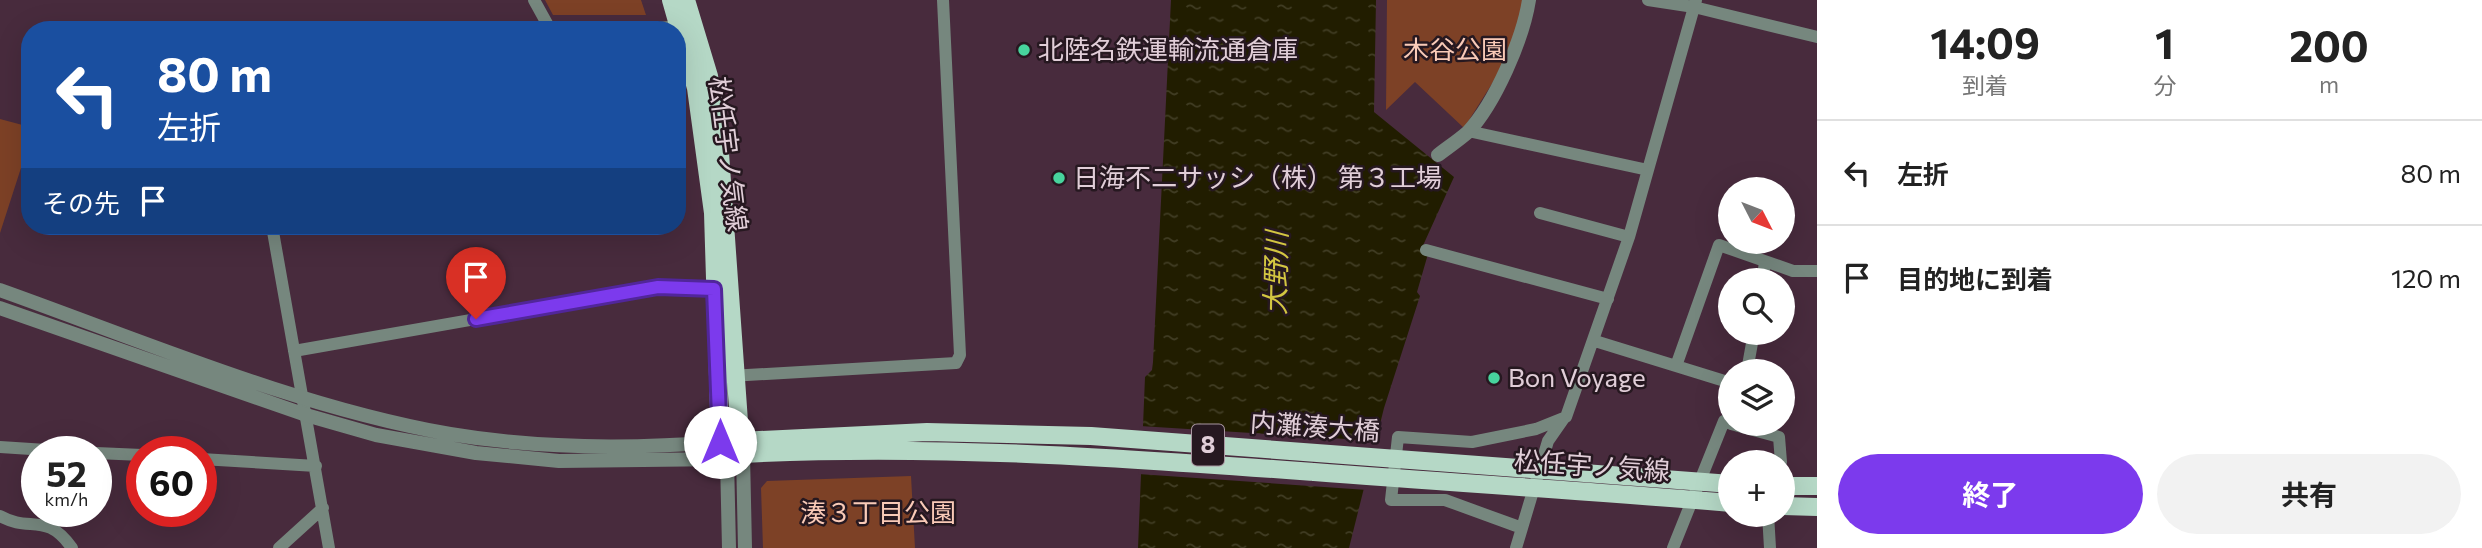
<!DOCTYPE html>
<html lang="ja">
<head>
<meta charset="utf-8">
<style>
  body { margin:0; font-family:Commissioner,"Noto Sans JP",sans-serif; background:#f2f2f2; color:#222; height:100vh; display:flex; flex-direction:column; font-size:26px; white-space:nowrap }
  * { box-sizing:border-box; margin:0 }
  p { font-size:23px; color:#767676 }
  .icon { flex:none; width:38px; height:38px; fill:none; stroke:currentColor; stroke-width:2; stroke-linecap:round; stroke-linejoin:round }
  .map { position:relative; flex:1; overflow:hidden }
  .sheet { display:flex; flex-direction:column; background:#fff; width:665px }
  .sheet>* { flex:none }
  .banner { position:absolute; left:21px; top:21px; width:665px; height:214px; border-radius:28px; box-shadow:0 7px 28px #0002; background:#1a4fa0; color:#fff; overflow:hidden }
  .needle { width:46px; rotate:132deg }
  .buttons { position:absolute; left:1718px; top:177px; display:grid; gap:14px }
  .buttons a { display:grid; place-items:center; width:77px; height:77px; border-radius:50%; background:#fff; box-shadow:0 7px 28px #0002; font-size:35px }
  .speed { position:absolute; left:21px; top:436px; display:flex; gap:14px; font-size:35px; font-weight:700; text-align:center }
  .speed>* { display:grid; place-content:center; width:91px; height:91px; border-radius:50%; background:#fff; box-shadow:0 7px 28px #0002; line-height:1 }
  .speed small { font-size:18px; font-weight:400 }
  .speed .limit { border:10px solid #d22; background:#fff; color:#111 }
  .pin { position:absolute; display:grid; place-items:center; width:60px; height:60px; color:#fff; margin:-72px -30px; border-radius:50% 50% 50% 0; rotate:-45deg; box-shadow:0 0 7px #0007 }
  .pin .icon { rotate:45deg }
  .me { position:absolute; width:77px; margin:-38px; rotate:0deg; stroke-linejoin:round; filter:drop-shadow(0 0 5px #0008) }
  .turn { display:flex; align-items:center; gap:24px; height:147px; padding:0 21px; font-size:32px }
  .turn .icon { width:91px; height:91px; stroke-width:2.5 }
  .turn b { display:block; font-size:49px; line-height:60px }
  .then { display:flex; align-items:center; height:66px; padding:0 21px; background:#0003; gap:14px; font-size:26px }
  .eta { display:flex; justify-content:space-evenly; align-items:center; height:119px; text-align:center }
  .eta b { font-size:42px; font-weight:700; line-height:49px }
  .action { display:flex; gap:14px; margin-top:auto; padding:14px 21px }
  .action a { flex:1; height:80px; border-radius:42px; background:#7c3aed; color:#fff; font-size:28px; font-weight:700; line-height:80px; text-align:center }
  .action a+a { background:#f2f2f2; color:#222 }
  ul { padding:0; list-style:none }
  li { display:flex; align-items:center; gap:21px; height:105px; padding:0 21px; border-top:2px solid #e0e0e0 }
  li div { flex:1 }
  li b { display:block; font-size:26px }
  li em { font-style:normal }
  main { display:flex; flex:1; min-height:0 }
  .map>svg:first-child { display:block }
</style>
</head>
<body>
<main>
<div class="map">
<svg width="1817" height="548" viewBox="0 0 1817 548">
  <defs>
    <pattern id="water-ripples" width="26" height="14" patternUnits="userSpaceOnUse" patternTransform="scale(1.75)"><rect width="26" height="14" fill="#211d00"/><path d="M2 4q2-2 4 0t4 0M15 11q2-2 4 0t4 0" fill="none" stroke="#413d24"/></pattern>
  </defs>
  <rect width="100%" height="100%" fill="#482b3d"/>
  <!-- green -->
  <path fill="#7d4126" d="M 545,0 L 641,0 L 646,15 L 553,15 Z
    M 1387,0 L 1523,0 L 1517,44 L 1464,128 L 1415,82 L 1386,110 Z
    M 0,119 L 30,127 L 30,140 L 0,233 Z
    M 911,476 L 915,548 L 763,548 L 761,488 L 767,481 Z"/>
  <!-- water -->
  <path fill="url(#water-ripples)" d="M 1171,0 L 1376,0 L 1374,112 L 1454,177 L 1421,250 L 1428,254 L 1417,292 L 1420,296 L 1384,408 L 1349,548 L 1138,548 L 1145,377 L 1152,370 L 1153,362 Z"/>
  <!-- pier -->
  <path fill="#482b3d" d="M 1140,426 L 1379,441 L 1367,490 L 1138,474 Z"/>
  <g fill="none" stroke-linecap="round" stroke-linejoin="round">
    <!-- minor -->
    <path stroke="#76877e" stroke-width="12" d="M 534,0 L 550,29 L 652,29 L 685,25
      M 1648,0 L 1694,7 L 1817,37
      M 1468,131 L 1648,170
      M 1540,213 L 1629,237
      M 272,226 L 329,548
      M 1426,250 L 1608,299
      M 1762,280 L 1765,263
      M 1595,341 L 1676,366 L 1719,245 L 1793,271 L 1817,271
      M 294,351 L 658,287 L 722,289
      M 1676,366 L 1731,383
      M 1747,371 L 1754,332
      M 730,376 L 956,363 L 960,355 L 943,0
      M 1731,424 L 1779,437 L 1781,462
      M 0,447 L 77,452
      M 96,453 L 142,455
      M 201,459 L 316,466
      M 1768,514 L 1770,548
      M 0,516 C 30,533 46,511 72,548
      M 1522,528 L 1548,441 L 1564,418
      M 279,548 L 323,508
      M 1516,548 L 1522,528 L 1445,500 L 1391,500 L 1398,437 L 1472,442 L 1536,429 L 1566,417 L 1629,237 L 1696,0
      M 1673,548 L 1724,421 L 1731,423"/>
    <!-- tertiary -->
    <path stroke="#76877e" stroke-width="14" d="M 1438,155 C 1447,148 1459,140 1468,132 C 1495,103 1523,39 1529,0
      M 0,290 C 146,342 297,407 450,434 C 539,449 630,449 720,442
      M 0,308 L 306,415 L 376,435 L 476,453 L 559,461 L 727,459 L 729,548
      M 743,454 L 745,548"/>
    <!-- primary -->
    <path stroke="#b5d8c6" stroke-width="18" d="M 671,0 L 696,88 L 713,213 L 720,442 L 727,459 L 743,454 C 934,444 1123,458 1314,472 C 1453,483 1592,491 1731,503
      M 686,0 L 709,76 L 719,139 L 741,450
      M 720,442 L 927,432 L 1091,436 L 1731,484
      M 1783,486 L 1817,486
      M 1783,506 L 1817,507"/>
  </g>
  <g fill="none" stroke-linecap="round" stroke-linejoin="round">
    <defs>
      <path id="route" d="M 476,319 L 658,287 L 714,289 L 720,442"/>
    </defs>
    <!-- route casing -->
    <use href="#route" stroke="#51269a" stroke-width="18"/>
    <!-- route -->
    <use href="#route" stroke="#7c3aed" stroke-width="12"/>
  </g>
  <!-- markers -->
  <g fill="#47d49d" stroke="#261820" stroke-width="2.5">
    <circle cx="1024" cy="50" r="7"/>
    <circle cx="1059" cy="178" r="7"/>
    <circle cx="1494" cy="378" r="7"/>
  </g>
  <g text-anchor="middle" stroke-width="5" stroke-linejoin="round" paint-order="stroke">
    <!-- shield labels -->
    <rect fill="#261820" stroke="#a997a1" stroke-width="2" x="1192" y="424.5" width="32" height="41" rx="5"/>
    <g font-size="24" font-weight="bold" fill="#e1ced8">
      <text x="1208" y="453">8</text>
    </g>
    <!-- poi labels -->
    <g font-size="26" fill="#e1ced8" stroke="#261820" text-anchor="start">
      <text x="1038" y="59">北陸名鉄運輸流通倉庫</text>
      <text x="1073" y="187">日海不二サッシ（株） 第３工場</text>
      <text x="1508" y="387">Bon Voyage</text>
    </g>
    <!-- park labels -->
    <g font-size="26" fill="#f9cab7" stroke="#261820">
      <text x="1455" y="59">木谷公園</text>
      <text x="878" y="522">湊３丁目公園</text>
    </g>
    <!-- street labels -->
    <g font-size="26" fill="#e1ced8" stroke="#261820">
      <text transform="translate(728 154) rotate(83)" y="9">松任宇ノ気線</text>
      <text transform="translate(1315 427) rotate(4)" y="9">内灘湊大橋</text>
      <text transform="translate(1592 466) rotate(4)" y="9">松任宇ノ気線</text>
    </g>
    <!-- water labels -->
    <g font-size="28" font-style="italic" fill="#d3c641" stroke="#261820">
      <text transform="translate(1276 273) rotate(-89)" y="10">大野川</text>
    </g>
  </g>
</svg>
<div class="buttons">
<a><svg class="needle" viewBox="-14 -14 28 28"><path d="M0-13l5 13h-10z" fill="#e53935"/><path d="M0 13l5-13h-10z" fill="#767676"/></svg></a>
<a><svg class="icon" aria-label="search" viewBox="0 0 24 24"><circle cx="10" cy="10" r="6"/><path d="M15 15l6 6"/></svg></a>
<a><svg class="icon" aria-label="layers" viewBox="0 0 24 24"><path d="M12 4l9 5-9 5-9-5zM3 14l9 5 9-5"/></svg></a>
<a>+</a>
</div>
<div class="speed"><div>52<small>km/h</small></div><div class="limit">60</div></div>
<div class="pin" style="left:476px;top:319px;background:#d93025"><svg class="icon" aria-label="arrive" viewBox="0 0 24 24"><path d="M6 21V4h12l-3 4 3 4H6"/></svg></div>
<svg class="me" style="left:720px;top:442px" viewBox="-20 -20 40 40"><circle r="19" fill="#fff"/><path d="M0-13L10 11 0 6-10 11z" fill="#7c3aed"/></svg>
<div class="banner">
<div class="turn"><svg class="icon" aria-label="left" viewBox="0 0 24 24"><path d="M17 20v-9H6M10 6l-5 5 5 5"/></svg><div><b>80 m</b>左折</div></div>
<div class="then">その先<svg class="icon" aria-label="arrive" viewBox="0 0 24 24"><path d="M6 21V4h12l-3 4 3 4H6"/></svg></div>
</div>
</div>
<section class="sheet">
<div class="eta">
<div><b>14:09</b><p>到着</p></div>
<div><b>1</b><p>分</p></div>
<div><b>200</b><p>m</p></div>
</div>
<ul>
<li><svg class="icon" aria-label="left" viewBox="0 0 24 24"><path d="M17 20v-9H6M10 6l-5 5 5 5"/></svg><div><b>左折</b></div><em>80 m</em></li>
<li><svg class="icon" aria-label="arrive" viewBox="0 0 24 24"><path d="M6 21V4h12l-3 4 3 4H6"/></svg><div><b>目的地に到着</b></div><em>120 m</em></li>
</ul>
<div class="action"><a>終了</a><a>共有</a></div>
</section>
</main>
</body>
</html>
